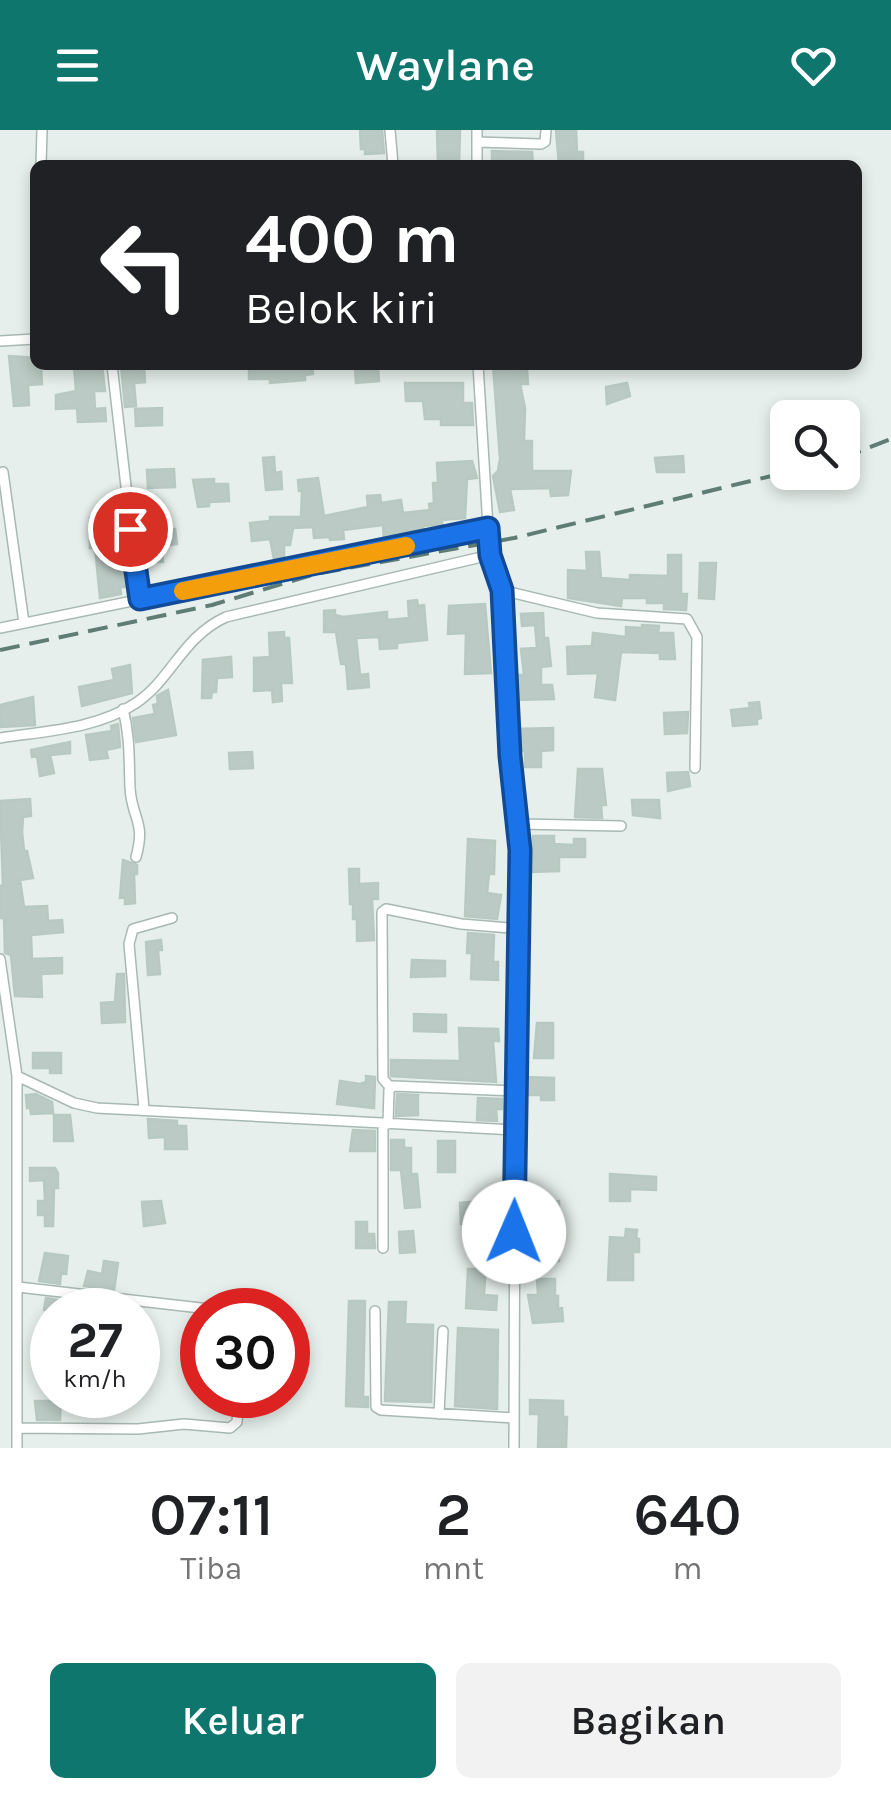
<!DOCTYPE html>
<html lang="id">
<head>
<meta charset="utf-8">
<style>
  body { margin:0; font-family:Karla,sans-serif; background:#f2f2f2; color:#202124; height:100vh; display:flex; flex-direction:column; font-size:38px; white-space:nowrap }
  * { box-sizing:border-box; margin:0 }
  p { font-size:32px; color:#757577 }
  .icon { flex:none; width:55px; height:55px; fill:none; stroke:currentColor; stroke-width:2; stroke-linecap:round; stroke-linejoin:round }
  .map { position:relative; height:1318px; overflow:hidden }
  .details { display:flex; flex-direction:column; background:#fff; flex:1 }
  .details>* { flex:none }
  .top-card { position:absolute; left:30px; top:30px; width:832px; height:210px; border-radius:15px; box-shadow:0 5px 15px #0003; background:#202124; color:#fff; overflow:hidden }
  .tools { position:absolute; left:770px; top:270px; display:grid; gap:20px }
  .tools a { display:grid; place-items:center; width:90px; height:90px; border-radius:15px; background:#fff; box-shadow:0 5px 15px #0003; font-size:50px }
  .speed { position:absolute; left:30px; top:1158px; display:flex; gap:20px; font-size:50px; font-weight:700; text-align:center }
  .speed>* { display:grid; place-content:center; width:130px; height:130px; border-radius:50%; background:#fff; box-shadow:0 5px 15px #0003; line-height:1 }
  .speed small { font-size:25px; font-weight:400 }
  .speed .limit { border:15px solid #d22; background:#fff; color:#111 }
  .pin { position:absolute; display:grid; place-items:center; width:85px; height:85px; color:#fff; margin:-42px; border:5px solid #fff; border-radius:50%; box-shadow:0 2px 10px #0007 }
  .me { position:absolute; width:110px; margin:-55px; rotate:1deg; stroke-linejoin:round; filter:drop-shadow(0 0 8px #0008) }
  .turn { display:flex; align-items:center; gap:35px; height:210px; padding:0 50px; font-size:45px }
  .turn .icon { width:130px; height:130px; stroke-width:2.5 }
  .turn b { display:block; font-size:70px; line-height:85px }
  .eta { display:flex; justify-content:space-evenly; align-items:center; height:170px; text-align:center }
  .eta b { font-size:60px; font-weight:600; line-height:70px }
  .primary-button { display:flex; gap:20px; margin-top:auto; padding:20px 50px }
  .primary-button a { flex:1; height:115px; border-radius:15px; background:#0f766e; color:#fff; font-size:40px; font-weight:600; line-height:115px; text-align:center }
  .primary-button a+a { background:#f2f2f2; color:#202124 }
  header { display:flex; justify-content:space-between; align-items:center; height:130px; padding:0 50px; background:#0f766e; color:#fff; font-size:45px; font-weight:600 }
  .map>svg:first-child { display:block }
</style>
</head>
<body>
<header><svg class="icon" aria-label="menu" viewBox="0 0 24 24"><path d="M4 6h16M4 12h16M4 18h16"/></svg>Waylane<svg class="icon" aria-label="heart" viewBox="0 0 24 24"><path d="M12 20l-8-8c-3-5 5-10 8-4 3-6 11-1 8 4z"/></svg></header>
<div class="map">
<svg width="891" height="1318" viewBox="0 0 891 1318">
  <rect width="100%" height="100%" fill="#e6efeb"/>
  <!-- building -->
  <path fill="#bbcac4" stroke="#b8c9c2" stroke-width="2.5" d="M 360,0 L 382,0 L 384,23 L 365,24 L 365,19 L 361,19 Z
    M 437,0 L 460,0 L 459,35 L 438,35 Z
    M 556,0 L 576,0 L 577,22 L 583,22 L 583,35 L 559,35 Z
    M 492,21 L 532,22 L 533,35 L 492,35 Z
    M 9,226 L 35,228 L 35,235 L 41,235 L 42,254 L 28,255 L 29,275 L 14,276 Z
    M 74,235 L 102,235 L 105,261 L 94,261 L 95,279 L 105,278 L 106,291 L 78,292 L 77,278 L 56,279 L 56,265 L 76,261 Z
    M 121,235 L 144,235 L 145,252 L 134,253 L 136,276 L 125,277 Z
    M 249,235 L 312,235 L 313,244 L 305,245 L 305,250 L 270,253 L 270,249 L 249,249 Z
    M 493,235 L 518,235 L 519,240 L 527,239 L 528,254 L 520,254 L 525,278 L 524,311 L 532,311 L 532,341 L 571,341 L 568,365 L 551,366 L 550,358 L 510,359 L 514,380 L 500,382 L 493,346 L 498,341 L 500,329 Z
    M 378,237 L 379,251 L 356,253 L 355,238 Z
    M 405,253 L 463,253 L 463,273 L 472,273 L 473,295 L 441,295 L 441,289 L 425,289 L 423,271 L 406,271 Z
    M 627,253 L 630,266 L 607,274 L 606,257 Z
    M 162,278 L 162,295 L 136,296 L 135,279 Z
    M 683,326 L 684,342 L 657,342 L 655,328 Z
    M 274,327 L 275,343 L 281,342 L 282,359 L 266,360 L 263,328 Z
    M 472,331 L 477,348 L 467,349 L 465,388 L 442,390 L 442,394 L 423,396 L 424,401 L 384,411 L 383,395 L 343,400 L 344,409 L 330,410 L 330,407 L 314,408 L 313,397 L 293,398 L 290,415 L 284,415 L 284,428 L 274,429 L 270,409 L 252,411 L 250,393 L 270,391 L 270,387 L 301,387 L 302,361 L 299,361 L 298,350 L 318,348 L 324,386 L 368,377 L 367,366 L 380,365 L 381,373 L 401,370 L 403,383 L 430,380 L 429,374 L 434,373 L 433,353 L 438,353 L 437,333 Z
    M 174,339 L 175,357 L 148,358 L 147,340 Z
    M 214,349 L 214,354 L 228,354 L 229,371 L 209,372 L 209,376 L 198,377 L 193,350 Z
    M 116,386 L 117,398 L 123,398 L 127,451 L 125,452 L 125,457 L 120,457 L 121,464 L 100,468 L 95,417 L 90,418 L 90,388 Z
    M 175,399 L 177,414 L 162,416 L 163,432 L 143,432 L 140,405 Z
    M 586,422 L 599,422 L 601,448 L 630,450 L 630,445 L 668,446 L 668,425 L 681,425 L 681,464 L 687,464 L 686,480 L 664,479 L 664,473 L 647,473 L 647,468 L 622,468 L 621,476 L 568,468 L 568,440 L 587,441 Z
    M 700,433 L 716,433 L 714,469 L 699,468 Z
    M 417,470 L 418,476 L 424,475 L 427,510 L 397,513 L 397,518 L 380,519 L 379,507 L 356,508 L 360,545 L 368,544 L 369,557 L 348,559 L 346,534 L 341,534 L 336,502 L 324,502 L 324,481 L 335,480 L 335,485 L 343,487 L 387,482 L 387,490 L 409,488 L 408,471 Z
    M 485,474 L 491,543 L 465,544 L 466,503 L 448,504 L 449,476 Z
    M 543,483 L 544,508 L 548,508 L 551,536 L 541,537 L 541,555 L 552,555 L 554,569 L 515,570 L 514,545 L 524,545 L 521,519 L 537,518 L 535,495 L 522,496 L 521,484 Z
    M 642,495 L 659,496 L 658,503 L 673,503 L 675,529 L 660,529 L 660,523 L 621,522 L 615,570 L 595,567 L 598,543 L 568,544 L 567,517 L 592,516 L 593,503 L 626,507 L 626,497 L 642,498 Z
    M 284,502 L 284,508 L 289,508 L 292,553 L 281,553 L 282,571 L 273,572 L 272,560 L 254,561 L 254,528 L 270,527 L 269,503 Z
    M 231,527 L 232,547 L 217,548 L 216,562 L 212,562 L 211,568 L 202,568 L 203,530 Z
    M 130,535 L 132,563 L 82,576 L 79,557 L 114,550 L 112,539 Z
    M 168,560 L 176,605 L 136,612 L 133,588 L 155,584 L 153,575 L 158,574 L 157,566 Z
    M 33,567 L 35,595 L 0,597 L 0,575 Z
    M 759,572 L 761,588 L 757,589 L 757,594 L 733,596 L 731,580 L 750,578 L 749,573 Z
    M 688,582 L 687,603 L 665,604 L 664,583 Z
    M 118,594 L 120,617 L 106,620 L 108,628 L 90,630 L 86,605 L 112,601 L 111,596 Z
    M 553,598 L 553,620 L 541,621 L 541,637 L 525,637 L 525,621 L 518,621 L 517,599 Z
    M 70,612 L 70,623 L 50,625 L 54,643 L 40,646 L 37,626 L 32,627 L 31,620 Z
    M 252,622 L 253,638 L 230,639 L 229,623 Z
    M 578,639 L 602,639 L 606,675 L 601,675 L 602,688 L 575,687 Z
    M 688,642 L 690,656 L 668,661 L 667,643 Z
    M 30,669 L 31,686 L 23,687 L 22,702 L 24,721 L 27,721 L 33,748 L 20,750 L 24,777 L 47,776 L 48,791 L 62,790 L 63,802 L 31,805 L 32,829 L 62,828 L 62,843 L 41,844 L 42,867 L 15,866 L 11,825 L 5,823 L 4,788 L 0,788 L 0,756 L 3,755 L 0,671 Z
    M 632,670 L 659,670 L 660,688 L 633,685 Z
    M 533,706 L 554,706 L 554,714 L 574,715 L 574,709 L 585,709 L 585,727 L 559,727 L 559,741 L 532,742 Z
    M 468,709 L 495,711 L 494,744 L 489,744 L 487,763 L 501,765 L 497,789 L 465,786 Z
    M 123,730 L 137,735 L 137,744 L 134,744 L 135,773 L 125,774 L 125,767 L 120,768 Z
    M 349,739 L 359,739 L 359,754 L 378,753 L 378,769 L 372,769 L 374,810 L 357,811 L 357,789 L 353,789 L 353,774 L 350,774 Z
    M 468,803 L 494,805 L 493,832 L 498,832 L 498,850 L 471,849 L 472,823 L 467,823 Z
    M 161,810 L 162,820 L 158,820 L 160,844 L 148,845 L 146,812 Z
    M 412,830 L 445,831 L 445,846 L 411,847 Z
    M 117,844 L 124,844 L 125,892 L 102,893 L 101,873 L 115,872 Z
    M 414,884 L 446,885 L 446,902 L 414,901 Z
    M 537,893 L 553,893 L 553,928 L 534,928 Z
    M 459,898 L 498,899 L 499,911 L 493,911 L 496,952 L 391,946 L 391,930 L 460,931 Z
    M 33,923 L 61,923 L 61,943 L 50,943 L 50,938 L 33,938 Z
    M 366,946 L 375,947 L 374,978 L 337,974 L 340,951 L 360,954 L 366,952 Z
    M 523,947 L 554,948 L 554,970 L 541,970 L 541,965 L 523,965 Z
    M 36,964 L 52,972 L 53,983 L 31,984 L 30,977 L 27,978 L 26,965 Z
    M 397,964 L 418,965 L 418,985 L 396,986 Z
    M 478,968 L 502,969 L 502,979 L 496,979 L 497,991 L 477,990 Z
    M 54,985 L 70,985 L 73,1011 L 54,1011 Z
    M 148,989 L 177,991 L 177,996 L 186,996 L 187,1019 L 165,1019 L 165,1007 L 149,1008 Z
    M 353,1000 L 375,1001 L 375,1021 L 350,1021 Z
    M 391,1010 L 404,1010 L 404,1018 L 411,1018 L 411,1044 L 417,1044 L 420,1077 L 405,1078 L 401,1040 L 391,1040 Z
    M 438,1011 L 455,1011 L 455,1042 L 438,1042 Z
    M 30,1038 L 55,1038 L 58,1043 L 58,1058 L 54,1058 L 53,1096 L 45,1096 L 45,1085 L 38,1085 L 38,1071 L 45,1071 L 44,1050 L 30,1051 Z
    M 610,1044 L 656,1047 L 656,1060 L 630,1059 L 630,1071 L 610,1071 Z
    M 492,1070 L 494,1118 L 499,1118 L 500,1130 L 486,1133 L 484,1165 L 497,1166 L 496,1180 L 466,1178 L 468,1139 L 477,1139 L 477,1093 L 461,1094 L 460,1073 Z
    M 161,1071 L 165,1093 L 144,1096 L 142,1072 Z
    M 559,1071 L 559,1131 L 540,1132 L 540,1123 L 549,1123 L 547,1094 L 530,1095 L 529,1079 L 548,1077 L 548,1072 Z
    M 356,1092 L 367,1092 L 367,1104 L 374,1104 L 375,1118 L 356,1118 Z
    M 626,1099 L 637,1100 L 636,1108 L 639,1109 L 639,1122 L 633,1122 L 633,1150 L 608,1150 L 610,1107 L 625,1108 Z
    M 413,1101 L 415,1122 L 400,1123 L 399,1102 Z
    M 45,1123 L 68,1126 L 66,1144 L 61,1143 L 60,1154 L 39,1151 Z
    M 104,1131 L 118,1133 L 114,1160 L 84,1156 L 88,1141 L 102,1144 Z
    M 537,1149 L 555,1149 L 555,1166 L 558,1166 L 558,1179 L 562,1178 L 563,1191 L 533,1193 L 528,1165 L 538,1165 Z
    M 46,1168 L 81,1174 L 112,1176 L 111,1180 L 44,1180 Z
    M 349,1171 L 365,1171 L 363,1267 L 368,1267 L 368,1277 L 346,1276 Z
    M 389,1172 L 406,1172 L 405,1194 L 433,1195 L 431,1272 L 385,1271 Z
    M 458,1198 L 498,1200 L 497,1279 L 455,1276 Z
    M 530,1270 L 563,1271 L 563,1287 L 567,1287 L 566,1318 L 538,1318 L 539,1284 L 530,1284 Z
    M 35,1271 L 61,1271 L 60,1290 L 37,1290 Z"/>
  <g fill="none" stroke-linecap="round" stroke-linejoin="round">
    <defs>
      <path id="street" d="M 390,0 L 393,35
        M 477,0 L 477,35
        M 477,12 L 541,14 L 545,12 L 546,0
        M 41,35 L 42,0
        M 0,211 L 35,209
        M 112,235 L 139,469
        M 478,235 L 489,413 L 501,460 L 510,626 L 520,720 L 515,961 L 514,1318
        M 3,342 L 24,493
        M 501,460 L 597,483 L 687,489 L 697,507 L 695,638
        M 0,498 L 488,398
        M 123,579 C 130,606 129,630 130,658 C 132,690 146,691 136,727
        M 0,608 C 45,601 97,599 136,573 C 172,549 182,507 226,487 L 490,425
        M 519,694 L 621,696
        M 0,829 L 17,946 L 17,1318
        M 17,946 L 74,973 L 97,978 L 516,1000
        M 391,958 L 383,949 L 382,782 L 386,779 L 461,794 L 521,799
        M 144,979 L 129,814 L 133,799 L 172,788
        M 383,994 L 383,1118
        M 388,994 L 389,960 L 393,956 L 515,961
        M 18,1157 L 218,1180
        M 375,1181 L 376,1277 L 381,1280 L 513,1288
        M 439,1284 L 443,1201
        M 17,1298 L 138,1299 L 184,1294 L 230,1298 L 237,1292 L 239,1265"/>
    </defs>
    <!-- street casing -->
    <use href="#street" stroke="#a8b8b2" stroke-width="12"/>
    <!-- street -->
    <use href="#street" stroke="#fff" stroke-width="9"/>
    <!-- rail -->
    <path stroke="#5f7d75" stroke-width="4" stroke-dasharray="20 10" stroke-linecap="butt" d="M 842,328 L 891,309
      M 0,520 L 212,475 L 315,444 L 514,408 L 788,342"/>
  </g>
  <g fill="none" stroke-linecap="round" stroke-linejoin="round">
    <defs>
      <path id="route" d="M 130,399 L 140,469 L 488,398 L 490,425 L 502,460 L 510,626 L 520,720 L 514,1102"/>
    </defs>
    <!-- route casing -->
    <use href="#route" stroke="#114b97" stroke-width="25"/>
    <!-- route -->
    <use href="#route" stroke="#1a73e8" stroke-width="18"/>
    <!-- slow -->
    <path stroke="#f59e0b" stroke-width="18" d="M 183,461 L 406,416"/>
  </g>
</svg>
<div class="tools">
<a><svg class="icon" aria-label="search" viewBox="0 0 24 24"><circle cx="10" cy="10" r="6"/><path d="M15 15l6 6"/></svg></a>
</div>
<div class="speed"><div>27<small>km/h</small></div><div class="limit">30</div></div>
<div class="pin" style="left:130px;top:399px;background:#d93025"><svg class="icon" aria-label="arrive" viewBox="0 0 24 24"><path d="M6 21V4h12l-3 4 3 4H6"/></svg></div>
<svg class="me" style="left:514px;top:1102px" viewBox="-20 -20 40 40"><circle r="19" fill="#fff"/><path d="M0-13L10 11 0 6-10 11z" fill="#1a73e8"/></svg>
<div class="top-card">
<div class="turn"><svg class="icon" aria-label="left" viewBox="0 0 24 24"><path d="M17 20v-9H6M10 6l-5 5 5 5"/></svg><div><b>400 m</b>Belok kiri</div></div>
</div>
</div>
<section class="details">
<div class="eta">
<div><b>07:11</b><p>Tiba</p></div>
<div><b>2</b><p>mnt</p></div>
<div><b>640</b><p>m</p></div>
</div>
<div class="primary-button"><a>Keluar</a><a>Bagikan</a></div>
</section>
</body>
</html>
